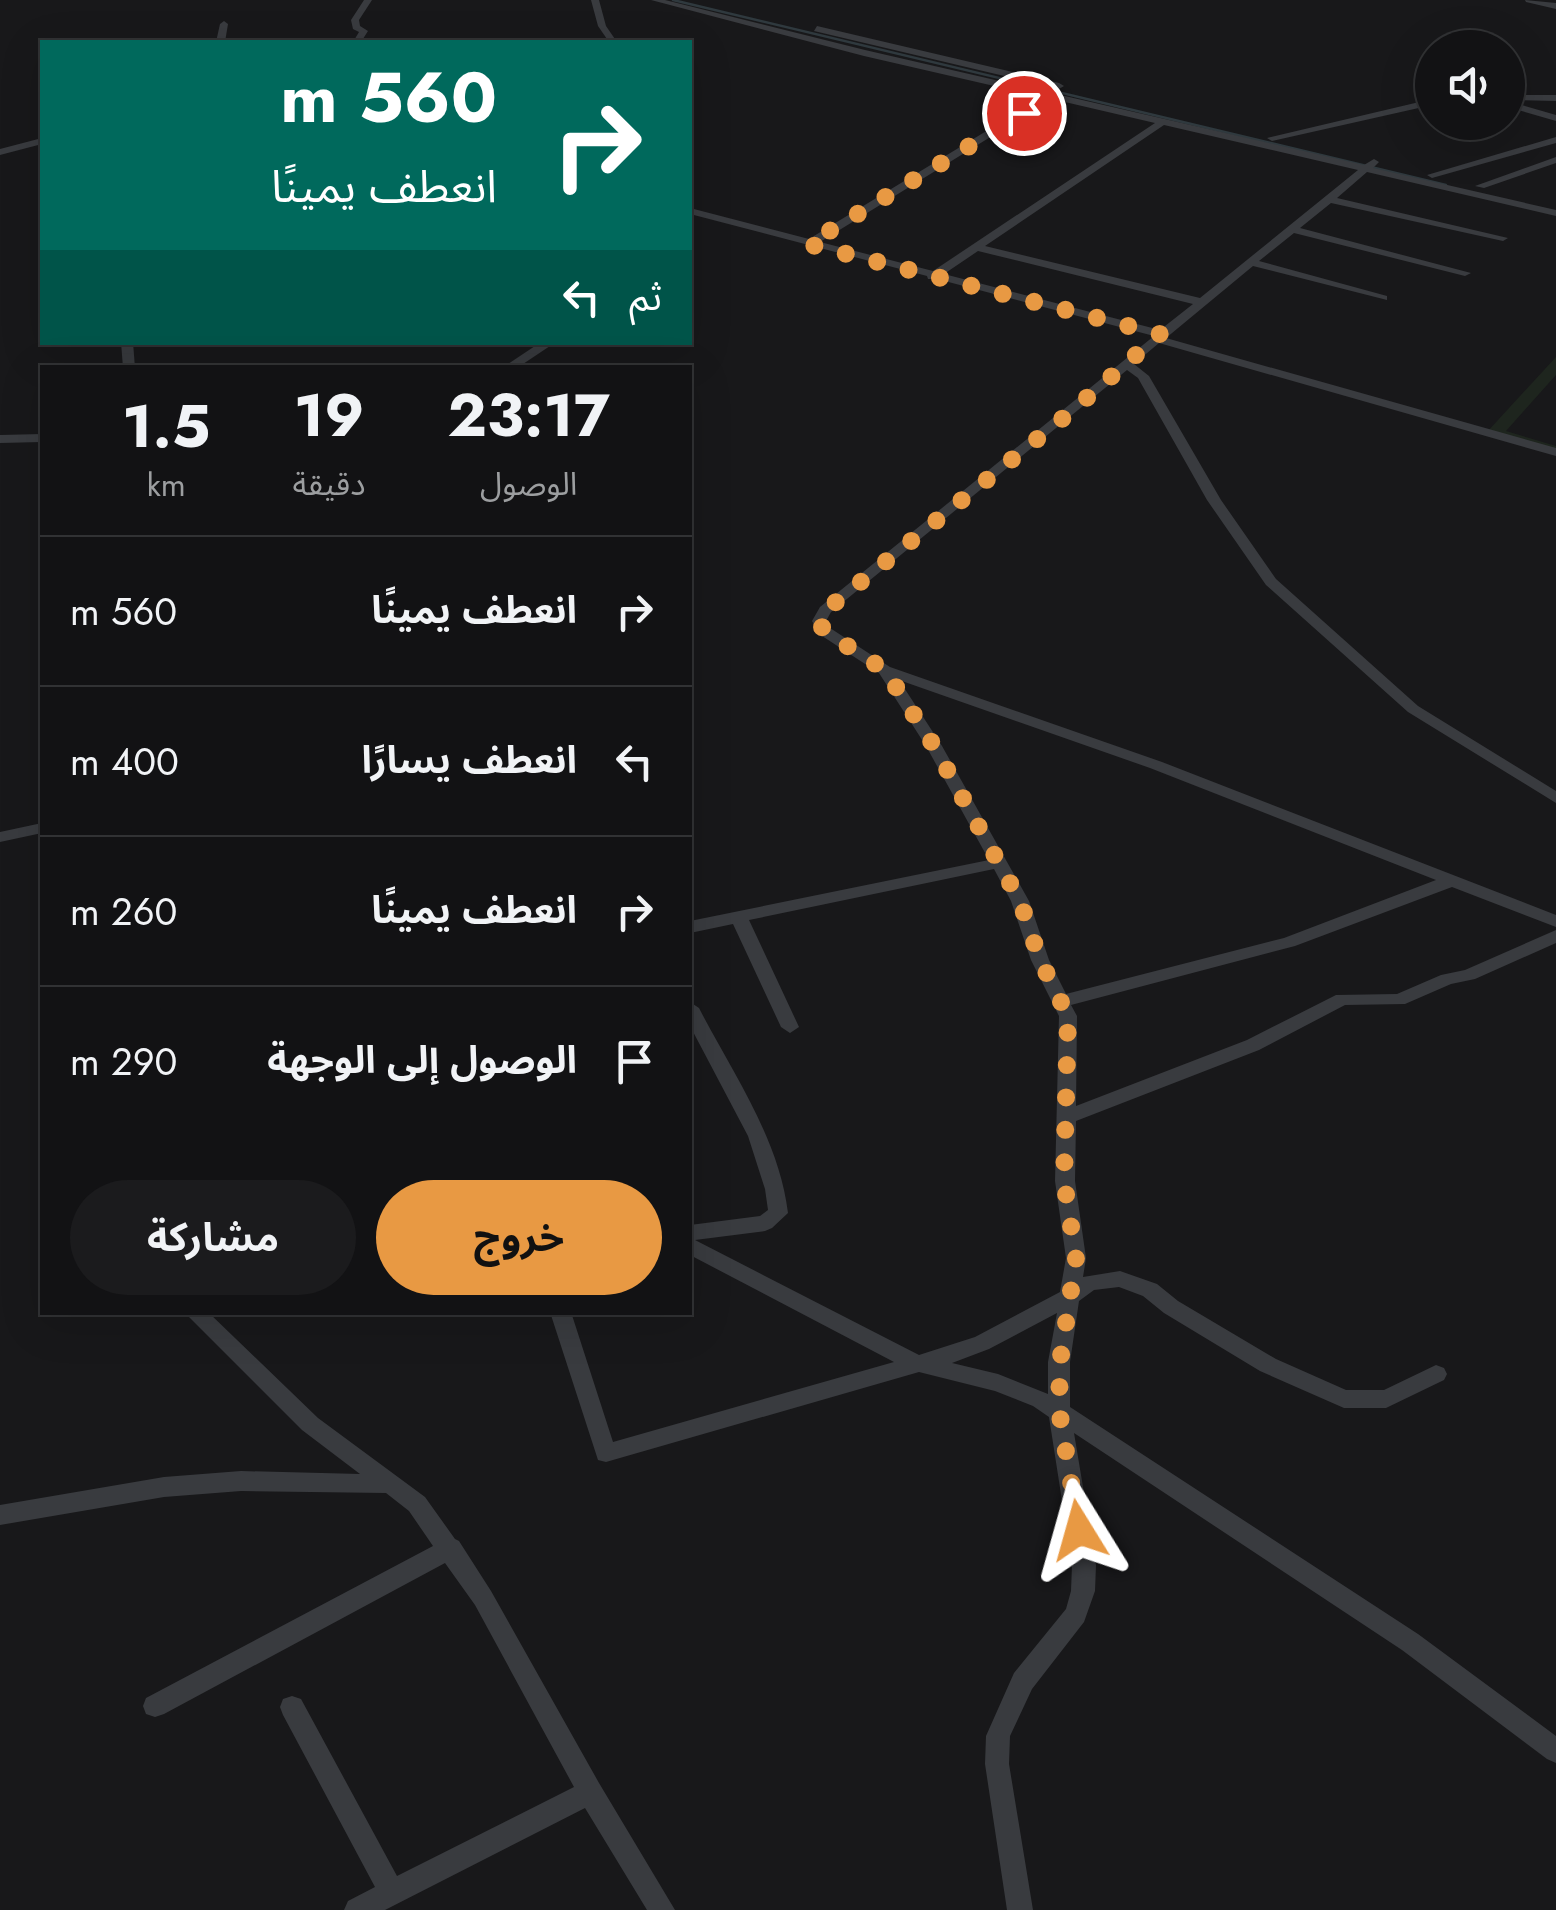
<!DOCTYPE html>
<html lang="ar">
<head>
<meta charset="utf-8">
<style>
  body { margin:0; font-family:Jost,"Noto Sans Arabic",sans-serif; background:#1b1b1d; color:#f1f3f6; direction:rtl; height:100vh; display:flex; flex-direction:column; font-size:38px; white-space:nowrap }
  * { box-sizing:border-box; margin:0 }
  p { font-size:32px; color:#9c9ea0 }
  .icon { flex:none; width:55px; height:55px; fill:none; stroke:currentColor; stroke-width:2; stroke-linecap:round; stroke-linejoin:round }
  .map { position:relative; flex:1; overflow:hidden; direction:ltr }
  .sheet { position:absolute; left:40px; top:365px; width:652px; height:950px; display:flex; flex-direction:column; background:#121214; border-radius:0px; box-shadow:0 10px 40px #0002,0 0 0 2px #313234; direction:rtl }
  .sheet>* { flex:none }
  .hud { position:absolute; left:40px; top:40px; width:652px; height:305px; border-radius:0px; box-shadow:0 10px 40px #0002,0 0 0 2px #313234; direction:rtl; background:#00695c; color:#fff; overflow:hidden }
  .controls { position:absolute; left:1415px; top:30px; display:grid; gap:20px }
  .controls a { display:grid; place-items:center; width:110px; height:110px; border-radius:50%; background:#121214; box-shadow:0 10px 40px #0002,0 0 0 2px #313234; font-size:50px }
  .pin { position:absolute; display:grid; place-items:center; width:85px; height:85px; color:#fff; margin:-42px; border:5px solid #fff; border-radius:50%; box-shadow:0 2px 10px #0007 }
  .me { position:absolute; width:110px; margin:-55px; rotate:352deg; stroke-linejoin:round; filter:drop-shadow(0 0 8px #0008) }
  .turn { display:flex; align-items:center; gap:35px; height:210px; padding:0 30px; font-size:45px }
  .turn .icon { width:130px; height:130px; stroke-width:2.5 }
  .turn b { display:block; font-size:70px; line-height:85px }
  .then { display:flex; align-items:center; height:95px; padding:0 30px; background:#0003; gap:20px; font-size:38px }
  .eta { display:flex; justify-content:space-evenly; align-items:center; height:170px; text-align:center }
  .eta b { font-size:60px; font-weight:700; line-height:70px }
  .cta { display:flex; gap:20px; margin-top:auto; padding:20px 30px }
  .cta a { flex:1; height:115px; border-radius:60px; background:#e89943; color:#111; font-size:40px; font-weight:700; line-height:115px; text-align:center }
  .cta a+a { background:#1b1b1d; color:#f1f3f6 }
  ul { padding:0; list-style:none }
  li { display:flex; align-items:center; gap:30px; height:150px; padding:0 30px; border-top:2px solid #313234 }
  li div { flex:1 }
  li b { display:block; font-size:38px }
  li em { font-style:normal }
  .map>svg:first-child { display:block }
</style>
</head>
<body>
<div class="map">
<svg width="1556" height="1910" viewBox="0 0 1556 1910">
  <rect width="100%" height="100%" fill="#18181a"/>
  <!-- green -->
  <path fill="#1e251e" d="M 1556,357 L 1556,375 L 1506,431 L 1556,446 L 1556,451 L 1487,432 Z"/>
  <g fill="none" stroke-linecap="round" stroke-linejoin="round">
    <!-- stream -->
    <path stroke="#2f393e" stroke-width="2.5" d="M 673,0 L 1446,185"/>
    <!-- street -->
    <path fill="#393b3f" fill-rule="evenodd" d="M 364,0 L 372,0 L 359,20 L 360,26 L 368,31 L 361,42 L 353,42 L 359,32 L 353,29 L 351,20 Z
      M 591,0 L 599,0 L 606,26 L 617,42 L 609,42 L 598,26 Z
      M 651,0 L 665,0 L 865,50 L 1364,165 L 1374,159 L 1379,162 L 1373,168 L 1556,210 L 1556,216 L 1367,172 L 1337,198 L 1508,238 L 1503,241 L 1331,203 L 1300,228 L 1471,273 L 1465,276 L 1294,233 L 1259,261 L 1387,296 L 1387,300 L 1253,266 L 1166,338 L 1556,448 L 1556,456 L 1159,343 L 1134,364 L 1149,376 L 1221,500 L 1276,579 L 1418,706 L 1556,791 L 1556,803 L 1408,712 L 1266,585 L 1207,500 L 1138,378 L 1127,370 L 831,612 L 826,621 L 830,628 L 890,667 L 1162,762 L 1556,915 L 1556,927 L 1452,887 L 1295,946 L 1071,1005 L 1077,1016 L 1076,1106 L 1247,1040 L 1336,995 L 1397,994 L 1441,975 L 1465,970 L 1556,930 L 1556,943 L 1475,979 L 1451,984 L 1405,1004 L 1345,1005 L 1259,1050 L 1076,1121 L 1075,1181 L 1086,1258 L 1083,1277 L 1120,1271 L 1157,1284 L 1178,1301 L 1276,1359 L 1346,1390 L 1384,1390 L 1436,1365 L 1444,1368 L 1447,1374 L 1444,1380 L 1386,1408 L 1344,1408 L 1260,1371 L 1164,1313 L 1143,1296 L 1119,1287 L 1094,1290 L 1079,1301 L 1070,1362 L 1070,1407 L 1418,1634 L 1556,1736 L 1556,1763 L 1547,1759 L 1402,1650 L 1074,1433 L 1096,1565 L 1095,1591 L 1084,1622 L 1032,1689 L 1010,1736 L 1009,1764 L 1033,1910 L 1007,1910 L 985,1764 L 986,1736 L 1014,1673 L 1066,1609 L 1071,1591 L 1072,1565 L 1049,1417 L 1033,1406 L 995,1391 L 919,1372 L 606,1462 L 598,1460 L 550,1312 L 571,1312 L 613,1442 L 894,1362 L 690,1255 L 690,1225 L 760,1216 L 768,1210 L 765,1189 L 748,1136 L 690,1026 L 690,1002 L 699,1008 C 733,1074 779,1138 788,1213 L 772,1228 L 765,1231 L 695,1240 L 919,1355 L 975,1337 L 1060,1292 L 1066,1258 L 1055,1181 L 1059,1016 L 1031,960 L 1011,901 L 994,869 L 749,920 L 799,1027 L 790,1033 L 781,1027 L 733,924 L 690,933 L 690,921 L 989,860 L 926,746 L 879,673 L 819,634 L 812,621 L 820,607 L 1154,336 L 937,279 L 928,279 L 927,276 L 690,214 L 690,208 L 809,239 L 1042,97 L 864,56 ZM 1052,99 L 1155,123 L 933,271 L 820,242 ZM 1164,125 L 1358,170 L 1200,298 L 985,246 ZM 978,251 L 1193,304 L 1160,330 L 944,274 ZM 899,680 L 1150,768 L 1436,880 L 1284,938 L 1066,994 L 1049,960 L 1029,901 L 942,746 ZM 1057,1313 L 1048,1362 L 1048,1394 L 998,1374 L 952,1363 L 989,1349 Z
      M 1525,0 L 1556,3 L 1556,9 L 1526,2 Z
      M 224,21 L 228,24 L 225,42 L 216,42 L 220,24 Z
      M 817,26 L 1059,83 L 1064,86 L 1059,89 L 814,31 Z
      M 1512,95 L 1556,95 L 1556,101 L 1509,100 L 1509,96 Z
      M 1432,99 L 1432,105 L 1272,141 L 1267,138 Z
      M 1508,101 L 1556,115 L 1556,121 L 1508,107 Z
      M 1556,137 L 1556,143 L 1432,178 L 1427,175 Z
      M 42,138 L 42,144 L 0,155 L 0,149 Z
      M 1556,157 L 1556,163 L 1484,188 L 1475,186 Z
      M 121,342 L 133,342 L 135,368 L 123,368 Z
      M 541,342 L 556,342 L 517,368 L 502,368 Z
      M 42,434 L 42,442 L 0,443 L 0,435 Z
      M 42,823 L 42,833 L 0,842 L 0,832 Z
      M 184,1312 L 208,1312 L 318,1418 L 425,1497 L 455,1539 L 459,1541 L 491,1591 L 599,1783 L 675,1910 L 647,1910 L 585,1808 L 385,1910 L 344,1910 L 348,1901 L 375,1887 L 283,1715 L 280,1707 L 283,1699 L 292,1696 L 301,1699 L 397,1876 L 574,1787 L 475,1605 L 445,1563 L 164,1714 L 155,1717 L 146,1714 L 143,1706 L 146,1698 L 433,1546 L 409,1511 L 386,1493 L 241,1491 L 164,1497 L 0,1525 L 0,1505 L 164,1477 L 241,1471 L 360,1474 L 302,1430 Z"/>
  </g>
  <g fill="none" stroke-linecap="round" stroke-linejoin="round">
    <!-- route -->
    <path stroke="#e89943" stroke-width="18" stroke-dasharray="0 32.4" d="M 1024,113 L 808,244 L 1160,334 L 1073,410 L 826,610 L 819,621 L 824,631 L 885,670 L 934,746 L 1020,901 L 1040,960 L 1068,1016 L 1064,1181 L 1076,1258 L 1060,1362 L 1059,1410 L 1079,1530"/>
  </g>
</svg>
<div class="controls">
<a><svg class="icon" aria-label="sound" viewBox="0 0 24 24"><path d="M4 9h4l5-4v14l-5-4H4zM17 9q2 3 0 6"/></svg></a>
</div>
<div class="pin" style="left:1024px;top:113px;background:#d93025"><svg class="icon" aria-label="arrive" viewBox="0 0 24 24"><path d="M6 21V4h12l-3 4 3 4H6"/></svg></div>
<svg class="me" style="left:1079px;top:1530px" viewBox="-20 -20 40 40"><path d="M0-17L14 15 0 8-14 15z" fill="#e89943" stroke="#fff" stroke-width="4"/></svg>
<div class="hud">
<div class="turn"><svg class="icon" aria-label="right" viewBox="0 0 24 24"><path d="M7 20v-9h11M14 6l5 5-5 5"/></svg><div><b>560 m</b>انعطف يمينًا</div></div>
<div class="then">ثم<svg class="icon" aria-label="left" viewBox="0 0 24 24"><path d="M17 20v-9H6M10 6l-5 5 5 5"/></svg></div>
</div>
<section class="sheet">
<div class="eta">
<div><b>23:17</b><p>الوصول</p></div>
<div><b>19</b><p>دقيقة</p></div>
<div><b>1.5</b><p>km</p></div>
</div>
<ul>
<li><svg class="icon" aria-label="right" viewBox="0 0 24 24"><path d="M7 20v-9h11M14 6l5 5-5 5"/></svg><div><b>انعطف يمينًا</b></div><em>560 m</em></li>
<li><svg class="icon" aria-label="left" viewBox="0 0 24 24"><path d="M17 20v-9H6M10 6l-5 5 5 5"/></svg><div><b>انعطف يسارًا</b></div><em>400 m</em></li>
<li><svg class="icon" aria-label="right" viewBox="0 0 24 24"><path d="M7 20v-9h11M14 6l5 5-5 5"/></svg><div><b>انعطف يمينًا</b></div><em>260 m</em></li>
<li><svg class="icon" aria-label="arrive" viewBox="0 0 24 24"><path d="M6 21V4h12l-3 4 3 4H6"/></svg><div><b>الوصول إلى الوجهة</b></div><em>290 m</em></li>
</ul>
<div class="cta"><a>خروج</a><a>مشاركة</a></div>
</section>
</div>
</body>
</html>
